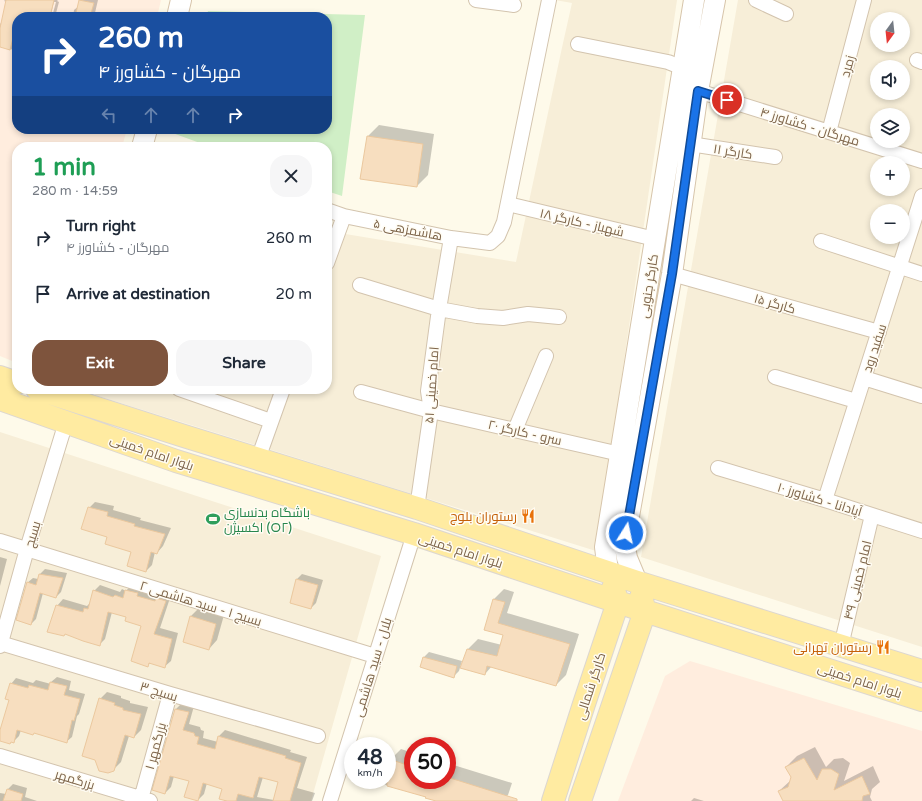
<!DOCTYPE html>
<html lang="en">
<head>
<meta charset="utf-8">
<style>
  body { margin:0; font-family:"Varela Round",Cairo,sans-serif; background:#f6f6f7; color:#1f2937; height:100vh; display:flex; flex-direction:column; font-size:15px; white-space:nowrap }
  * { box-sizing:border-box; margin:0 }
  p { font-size:13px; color:#747a83 }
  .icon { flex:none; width:22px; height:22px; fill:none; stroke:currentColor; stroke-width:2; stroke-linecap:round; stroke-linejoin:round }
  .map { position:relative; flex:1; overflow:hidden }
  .drawer { position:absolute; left:12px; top:142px; width:320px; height:252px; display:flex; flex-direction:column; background:#fff; border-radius:16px; box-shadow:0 2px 6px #0003 }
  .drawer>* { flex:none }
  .hud { position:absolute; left:12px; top:12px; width:320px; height:122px; border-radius:16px; box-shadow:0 2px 6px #0003; background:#1a4fa0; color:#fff; overflow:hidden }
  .needle { width:26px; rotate:195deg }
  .fabs { position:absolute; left:870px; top:12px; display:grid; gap:8px }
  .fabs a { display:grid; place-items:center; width:40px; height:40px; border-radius:50%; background:#fff; box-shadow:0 2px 6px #0003; font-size:20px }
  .speed { position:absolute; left:344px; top:737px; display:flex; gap:8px; font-size:20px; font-weight:700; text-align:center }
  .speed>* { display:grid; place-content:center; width:52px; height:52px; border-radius:50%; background:#fff; box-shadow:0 2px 6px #0003; line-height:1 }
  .speed small { font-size:10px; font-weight:400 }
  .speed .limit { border:6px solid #d22; background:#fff; color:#111 }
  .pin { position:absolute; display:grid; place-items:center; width:34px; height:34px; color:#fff; margin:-17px; border:2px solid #fff; border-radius:50%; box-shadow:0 1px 4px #0007 }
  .me { position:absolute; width:44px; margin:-22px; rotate:10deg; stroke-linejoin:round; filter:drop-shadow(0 0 3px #0008) }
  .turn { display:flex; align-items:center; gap:14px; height:84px; padding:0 20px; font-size:18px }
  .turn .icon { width:52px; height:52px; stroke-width:2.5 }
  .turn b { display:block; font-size:28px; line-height:34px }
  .lanes { display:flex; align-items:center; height:38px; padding:0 20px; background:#0003; justify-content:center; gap:20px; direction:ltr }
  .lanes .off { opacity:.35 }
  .round { display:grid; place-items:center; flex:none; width:42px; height:42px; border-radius:16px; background:#f6f6f7 }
  .overview { display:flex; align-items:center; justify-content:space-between; height:68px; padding:0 20px }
  h1 { font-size:24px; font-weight:700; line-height:30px; color:#1e9e55 }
  .action { display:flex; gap:8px; margin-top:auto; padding:8px 20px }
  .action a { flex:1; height:46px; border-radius:16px; background:#7e543d; color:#fff; font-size:16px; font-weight:700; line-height:46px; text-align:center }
  .action a+a { background:#f6f6f7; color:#1f2937 }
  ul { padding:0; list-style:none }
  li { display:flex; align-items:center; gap:12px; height:56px; padding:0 20px }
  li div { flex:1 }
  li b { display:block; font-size:15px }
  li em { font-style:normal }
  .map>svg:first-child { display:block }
</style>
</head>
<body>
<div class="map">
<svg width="922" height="801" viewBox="0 0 922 801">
  <rect width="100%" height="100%" fill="#fefaea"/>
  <!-- residential -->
  <path fill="#f7eed8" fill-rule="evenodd" d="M 555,0 L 677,0 L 596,551 L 95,395 L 97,389 L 327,389 L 327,231 L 516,262 L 563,43 L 572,3 Z
    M 738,0 L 922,0 L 922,647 L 641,557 ZM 877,19 L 903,19 L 903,45 L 877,45 ZM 877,67 L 903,67 L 903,93 L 877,93 ZM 877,115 L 903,115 L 903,141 L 877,141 ZM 877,163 L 903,163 L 903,189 L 877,189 ZM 877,211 L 903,211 L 903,237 L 877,237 Z
    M 0,432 L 381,556 L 311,801 L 0,801 Z"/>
  <!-- commercial -->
  <path fill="#ffedde" d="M 0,0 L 161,0 L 157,17 L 17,17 L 17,129 L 127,129 L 122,147 L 17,147 L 17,363 L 0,356 Z
    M 690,661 L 922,731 L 922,801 L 618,801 L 665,676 Z"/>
  <!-- green -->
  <path fill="#d0efc6" d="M 208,11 L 365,15 L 342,196 L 327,191 L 327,147 L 211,147 L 167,131 L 168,129 L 327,129 L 327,17 L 206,17 Z"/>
  <!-- shadow -->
  <path fill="#0003" fill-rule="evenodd" d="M 5,0 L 58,0 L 57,1 L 59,2 L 55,17 L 52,17 L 56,2 L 54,2 L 50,17 L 17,17 L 17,51 L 0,46 L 0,24 L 3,21 L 7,2 L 4,1 Z
    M 80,0 L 98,0 L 94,17 L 73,17 L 74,10 L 79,6 Z
    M 379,125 L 434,134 L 428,175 L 417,186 L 368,136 Z
    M 95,502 L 114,506 L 113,510 L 141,518 L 140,520 L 171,528 L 163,546 L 157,553 L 155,552 L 152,565 L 146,571 L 132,551 L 108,536 L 89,508 Z
    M 0,557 L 7,559 L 0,586 Z
    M 45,569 L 67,573 L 61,592 L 56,597 L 43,593 L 36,619 L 31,624 L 27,583 L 33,578 L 38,579 L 40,574 Z
    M 302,574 L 323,580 L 316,603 L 311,608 L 291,602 L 297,579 Z
    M 132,584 L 171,595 L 160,628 L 178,633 L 171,661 L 164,667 L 151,662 L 148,665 L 142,625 L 127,617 L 112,612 L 105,639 L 99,645 L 57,606 L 63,599 L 87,606 L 91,602 L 94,591 L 100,585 L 120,592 L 122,589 L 126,591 Z
    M 504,589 L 514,592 L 507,613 L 579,634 L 566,675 L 556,685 L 492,666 L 485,674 L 468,649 L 478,639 L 502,645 L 505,635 L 485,629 L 494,599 Z
    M 199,608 L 224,615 L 217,640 L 209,649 L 191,616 Z
    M 429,652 L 462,661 L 459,671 L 453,677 L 421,667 L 424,657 Z
    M 57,677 L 71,681 L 69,690 L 85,694 L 79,714 L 77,716 L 72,737 L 66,742 L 34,732 L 21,730 L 19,736 L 13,742 L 0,740 L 0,734 L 10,700 L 11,684 L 16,678 L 33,683 L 36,680 L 51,684 L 51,682 Z
    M 107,692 L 121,696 L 121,698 L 130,701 L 130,703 L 148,707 L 141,730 L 134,737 L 129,736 L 121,762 L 113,770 L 100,699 Z
    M 181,704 L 194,706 L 189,724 L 200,727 L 201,730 L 204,731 L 203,738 L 218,742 L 219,736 L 225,730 L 291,750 L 290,752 L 307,757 L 297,788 L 315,793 L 312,801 L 224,801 L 223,788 L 207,783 L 204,794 L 198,800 L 190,780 L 174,776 L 171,787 L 165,793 L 175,710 ZM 263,777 L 279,782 L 274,800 L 257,797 Z
    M 815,747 L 826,767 L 834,759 L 843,758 L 850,763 L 844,781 L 873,766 L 880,782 L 872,789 L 870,797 L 872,801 L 784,801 L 779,791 L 791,780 L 792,777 L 786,767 L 797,756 Z
    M 401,749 L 413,753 L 413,780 L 447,780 L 447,763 L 512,783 L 508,795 L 502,801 L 438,801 L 427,796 L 383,784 L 384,780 L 387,780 L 387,769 L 390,760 Z
    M 13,784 L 27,788 L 25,797 L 37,801 L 0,801 L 0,793 L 6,794 L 8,789 Z
    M 694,798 L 704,801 L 691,801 Z"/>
  <!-- building -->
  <path fill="#f7debf" stroke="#ebc89e" d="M 6,0 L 54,0 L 50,17 L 17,17 L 17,32 L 15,39 L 13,38 L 10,50 L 0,47 L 0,28 Z
    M 79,0 L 94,3 L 90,17 L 75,17 Z
    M 367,136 L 423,144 L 417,187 L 360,179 Z
    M 88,507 L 108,512 L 107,516 L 135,524 L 134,526 L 165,534 L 157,554 L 151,552 L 146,572 L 127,566 L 131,552 L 105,544 L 107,537 L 81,529 Z
    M 39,574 L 63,578 L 56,598 L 40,593 L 31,625 L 16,620 L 27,582 L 36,585 Z
    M 296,579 L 318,585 L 311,609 L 290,603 Z
    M 93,590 L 113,597 L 115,595 L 123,598 L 125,590 L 138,593 L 137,596 L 155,601 L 156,598 L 166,601 L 154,634 L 172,639 L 165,668 L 149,663 L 148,667 L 131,661 L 141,626 L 125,621 L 126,617 L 108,612 L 100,646 L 83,641 L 65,634 L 64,636 L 47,632 L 56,605 L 83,612 L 84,608 L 88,609 Z
    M 493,599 L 505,602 L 498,623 L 570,644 L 556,686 L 487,666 L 485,675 L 460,668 L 467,649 L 497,656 L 503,635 L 484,630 Z
    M 190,616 L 216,624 L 209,650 L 183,642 Z
    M 423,657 L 457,666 L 454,678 L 420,667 Z
    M 50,682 L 67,686 L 64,695 L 80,699 L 74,721 L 72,720 L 67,743 L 34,733 L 33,735 L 17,730 L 14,743 L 11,742 L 10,744 L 0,741 L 0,730 L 9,700 L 5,699 L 10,683 L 28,688 L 29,685 L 48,690 Z
    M 99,698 L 115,703 L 114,705 L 123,708 L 123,710 L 141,714 L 134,738 L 125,735 L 114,771 L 108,773 L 99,771 L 95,760 L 82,756 Z
    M 175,709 L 189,712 L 183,730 L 194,733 L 195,736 L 199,737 L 197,744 L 215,749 L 218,736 L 286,756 L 285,758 L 301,763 L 290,801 L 273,801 L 278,782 L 259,777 L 253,798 L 238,794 L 236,801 L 227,801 L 219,799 L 222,789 L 203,783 L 198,801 L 184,797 L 189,781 L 170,776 L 165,794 L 152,790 Z
    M 804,758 L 817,780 L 822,769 L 831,769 L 839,774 L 834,790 L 862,776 L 870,794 L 863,796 L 862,801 L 783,801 L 778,791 L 788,787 L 791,777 L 785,767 Z
    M 389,759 L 413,767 L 413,780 L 447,780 L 447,777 L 517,799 L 517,801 L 436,801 L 425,798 L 426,797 L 387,786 L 387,765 Z
    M 7,789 L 23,794 L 21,801 L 3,801 Z"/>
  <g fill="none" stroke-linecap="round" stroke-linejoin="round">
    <defs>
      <path id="street" d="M 476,0 L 514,5
        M 756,0 L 786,14
        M 578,44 L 668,62 L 683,68
        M 917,60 L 922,62
        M 698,91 L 922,161
        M 829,132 L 864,0
        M 690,144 L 775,157
        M 508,204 L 655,239
        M 327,210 L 344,216 L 451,238 L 490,243 L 498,236 L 504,222 L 549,0
        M 821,241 L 922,274
        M 327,263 L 344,216
        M 672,274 L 879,332
        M 360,285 L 439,309 L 477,316 L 503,318 L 528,314 L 559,317
        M 775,377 L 856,401
        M 864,378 L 922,396
        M 179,389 L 271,421
        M 361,392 L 431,411 L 620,454
        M 515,430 L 546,356
        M 258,459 L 283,389
        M 718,468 L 825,500 L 922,531
        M 825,500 L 922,196
        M 417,508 L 431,411 L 428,391 L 439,309 L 451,238
        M 0,541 L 375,656
        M 0,643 L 170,694 L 318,736
        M 0,646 L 27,549 L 66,422
        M 841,646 L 872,515
        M 0,756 L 150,801
        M 141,799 L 170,694
        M 330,801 L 414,534"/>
      <path id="secondary" d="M 177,17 L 181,0
        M 142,147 L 147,129
        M 608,571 L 605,547 L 694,0
        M 637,582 L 627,558 L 625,547 L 626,533 L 672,274 L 698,91 L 715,0"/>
      <path id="primary" d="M 0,377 L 17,383
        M 37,389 L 184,436 L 417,508 L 637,582 L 922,671
        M 0,399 L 176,461 L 414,534 L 645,611 L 922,700
        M 553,801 L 584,704 L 618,602 L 613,588
        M 580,801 L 645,611 L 641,597"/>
    </defs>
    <!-- street casing -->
    <use href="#street" stroke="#d3c4ae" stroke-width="16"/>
    <!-- secondary casing -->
    <use href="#secondary" stroke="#d7c5ab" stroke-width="22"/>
    <!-- primary casing -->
    <use href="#primary" stroke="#ddd7d0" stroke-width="24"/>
    <!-- street -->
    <use href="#street" stroke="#fff" stroke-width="14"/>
    <!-- secondary -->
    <use href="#secondary" stroke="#fff" stroke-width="20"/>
    <!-- primary -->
    <use href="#primary" stroke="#ffeba1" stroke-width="22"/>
  </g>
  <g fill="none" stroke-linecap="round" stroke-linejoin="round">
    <defs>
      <path id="route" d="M 626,533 L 672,274 L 698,91 L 727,100"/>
    </defs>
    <!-- route casing -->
    <use href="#route" stroke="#114b97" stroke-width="10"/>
    <!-- route -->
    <use href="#route" stroke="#1a73e8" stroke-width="7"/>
  </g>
  <!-- icons -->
  <defs>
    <symbol id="restaurant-bare" viewBox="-9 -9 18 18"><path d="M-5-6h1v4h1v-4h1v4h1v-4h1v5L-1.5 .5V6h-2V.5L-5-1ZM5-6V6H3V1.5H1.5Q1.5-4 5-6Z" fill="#e8710a" stroke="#fffcf3" stroke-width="2.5" paint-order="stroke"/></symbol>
    <symbol id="stadium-bare" viewBox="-9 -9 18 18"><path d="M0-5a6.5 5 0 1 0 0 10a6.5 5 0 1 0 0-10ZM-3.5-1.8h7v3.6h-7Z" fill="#2e9e5b" stroke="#fffcf3" stroke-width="2.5" paint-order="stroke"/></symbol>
  </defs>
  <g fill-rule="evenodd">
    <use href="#restaurant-bare" x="518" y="506" width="20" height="20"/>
    <use href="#stadium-bare" x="203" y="509" width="20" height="20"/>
    <use href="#restaurant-bare" x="873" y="637" width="20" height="20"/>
  </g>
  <g text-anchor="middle" stroke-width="3" stroke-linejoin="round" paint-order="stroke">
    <!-- street labels -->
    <g font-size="13" fill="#7d6449" stroke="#fffcf3">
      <text transform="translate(847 66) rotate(-75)" y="5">زمرد</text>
      <text transform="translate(810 126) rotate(17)" y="5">مهرگان - کشاورز ۴</text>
      <text transform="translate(733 151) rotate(9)" y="5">کارگر ۱۱</text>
      <text transform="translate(582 222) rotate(13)" y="5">شهباز - کارگر ۱۸</text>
      <text transform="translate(408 229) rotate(11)" y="5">هاشمزهی ۵</text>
      <text transform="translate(648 286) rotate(-81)" y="5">کارگر جنوبی</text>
      <text transform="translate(775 303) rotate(16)" y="5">کارگر ۱۵</text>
      <text transform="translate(874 348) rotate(-72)" y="5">سفید رود</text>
      <text transform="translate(431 385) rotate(-86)" y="5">امام خمینی ۵۱</text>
      <text transform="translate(525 432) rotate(13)" y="5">سرو - کارگر ۲۰</text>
      <text transform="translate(152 452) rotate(19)" y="5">بلوار امام خمینی</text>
      <text transform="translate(820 499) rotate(17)" y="5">آپادانا - کشاورز ۱۰</text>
      <text transform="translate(32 534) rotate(-73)" y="5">بسیج</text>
      <text transform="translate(461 550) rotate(18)" y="5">بلوار امام خمینی</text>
      <text transform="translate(857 580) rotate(-76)" y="5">امام خمینی ۴۹</text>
      <text transform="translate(201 603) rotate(17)" y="5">بسیج ۱ - سید هاشمی ۲</text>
      <text transform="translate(372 667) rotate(-73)" y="5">بلال - سید هاشمی</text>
      <text transform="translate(860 680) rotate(18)" y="5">بلوار امام خمینی</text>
      <text transform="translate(590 686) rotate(-72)" y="5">کارگر شمالی</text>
      <text transform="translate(159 691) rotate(17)" y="5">بسیج ۳</text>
      <text transform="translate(155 746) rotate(-75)" y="5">بزرگمهر ۱</text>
      <text transform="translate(75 779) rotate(17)" y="5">بزرگمهر</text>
    </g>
    <!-- leisure labels -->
    <g font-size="13" fill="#27864d" stroke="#fffcf3" text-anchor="start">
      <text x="224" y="517">باشگاه بدنسازی<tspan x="224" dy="15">اکسیژن (O۲)</tspan></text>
    </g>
    <!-- food labels -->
    <g font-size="13" fill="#c56008" stroke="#fffcf3" text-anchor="end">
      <text x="517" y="521">رستوران بلوچ</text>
      <text x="872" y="652">رستوران تهرانی</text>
    </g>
  </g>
</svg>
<div class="fabs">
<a><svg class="needle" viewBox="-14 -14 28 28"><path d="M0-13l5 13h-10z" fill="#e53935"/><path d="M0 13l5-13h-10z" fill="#747a83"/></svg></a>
<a><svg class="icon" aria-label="sound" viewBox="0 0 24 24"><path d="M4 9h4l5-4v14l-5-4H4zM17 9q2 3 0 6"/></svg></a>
<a><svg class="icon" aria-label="layers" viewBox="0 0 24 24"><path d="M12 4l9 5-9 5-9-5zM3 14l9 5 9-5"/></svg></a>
<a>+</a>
<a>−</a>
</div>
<div class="speed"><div>48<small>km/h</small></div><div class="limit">50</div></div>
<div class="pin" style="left:727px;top:100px;background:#d93025"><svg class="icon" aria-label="arrive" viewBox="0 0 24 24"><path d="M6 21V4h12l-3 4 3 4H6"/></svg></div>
<svg class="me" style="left:626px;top:533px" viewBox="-20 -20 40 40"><circle r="17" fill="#1a73e8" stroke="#fff" stroke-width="3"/><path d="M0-11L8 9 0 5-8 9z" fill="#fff"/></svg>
<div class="hud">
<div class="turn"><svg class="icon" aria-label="right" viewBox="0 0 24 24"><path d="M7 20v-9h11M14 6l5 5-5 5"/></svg><div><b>260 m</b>مهرگان - کشاورز ۴</div></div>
<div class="lanes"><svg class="icon off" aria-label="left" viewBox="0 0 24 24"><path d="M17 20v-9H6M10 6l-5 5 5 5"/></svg><svg class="icon off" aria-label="ahead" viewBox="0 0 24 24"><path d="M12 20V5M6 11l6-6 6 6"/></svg><svg class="icon off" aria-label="ahead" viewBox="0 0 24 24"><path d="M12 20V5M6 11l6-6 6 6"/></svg><svg class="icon" aria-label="right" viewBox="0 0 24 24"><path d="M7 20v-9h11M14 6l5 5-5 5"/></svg></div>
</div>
<section class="drawer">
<div class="overview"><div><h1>1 min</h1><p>280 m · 14:59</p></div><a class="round"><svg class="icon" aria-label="close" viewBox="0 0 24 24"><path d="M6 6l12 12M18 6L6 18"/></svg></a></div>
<ul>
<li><svg class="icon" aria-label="right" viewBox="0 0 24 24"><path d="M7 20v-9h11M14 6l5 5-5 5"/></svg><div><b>Turn right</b><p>مهرگان - کشاورز ۴</p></div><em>260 m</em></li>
<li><svg class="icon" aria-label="arrive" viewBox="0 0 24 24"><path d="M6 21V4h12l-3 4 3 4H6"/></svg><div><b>Arrive at destination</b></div><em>20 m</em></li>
</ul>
<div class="action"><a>Exit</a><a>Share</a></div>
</section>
</div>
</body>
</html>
